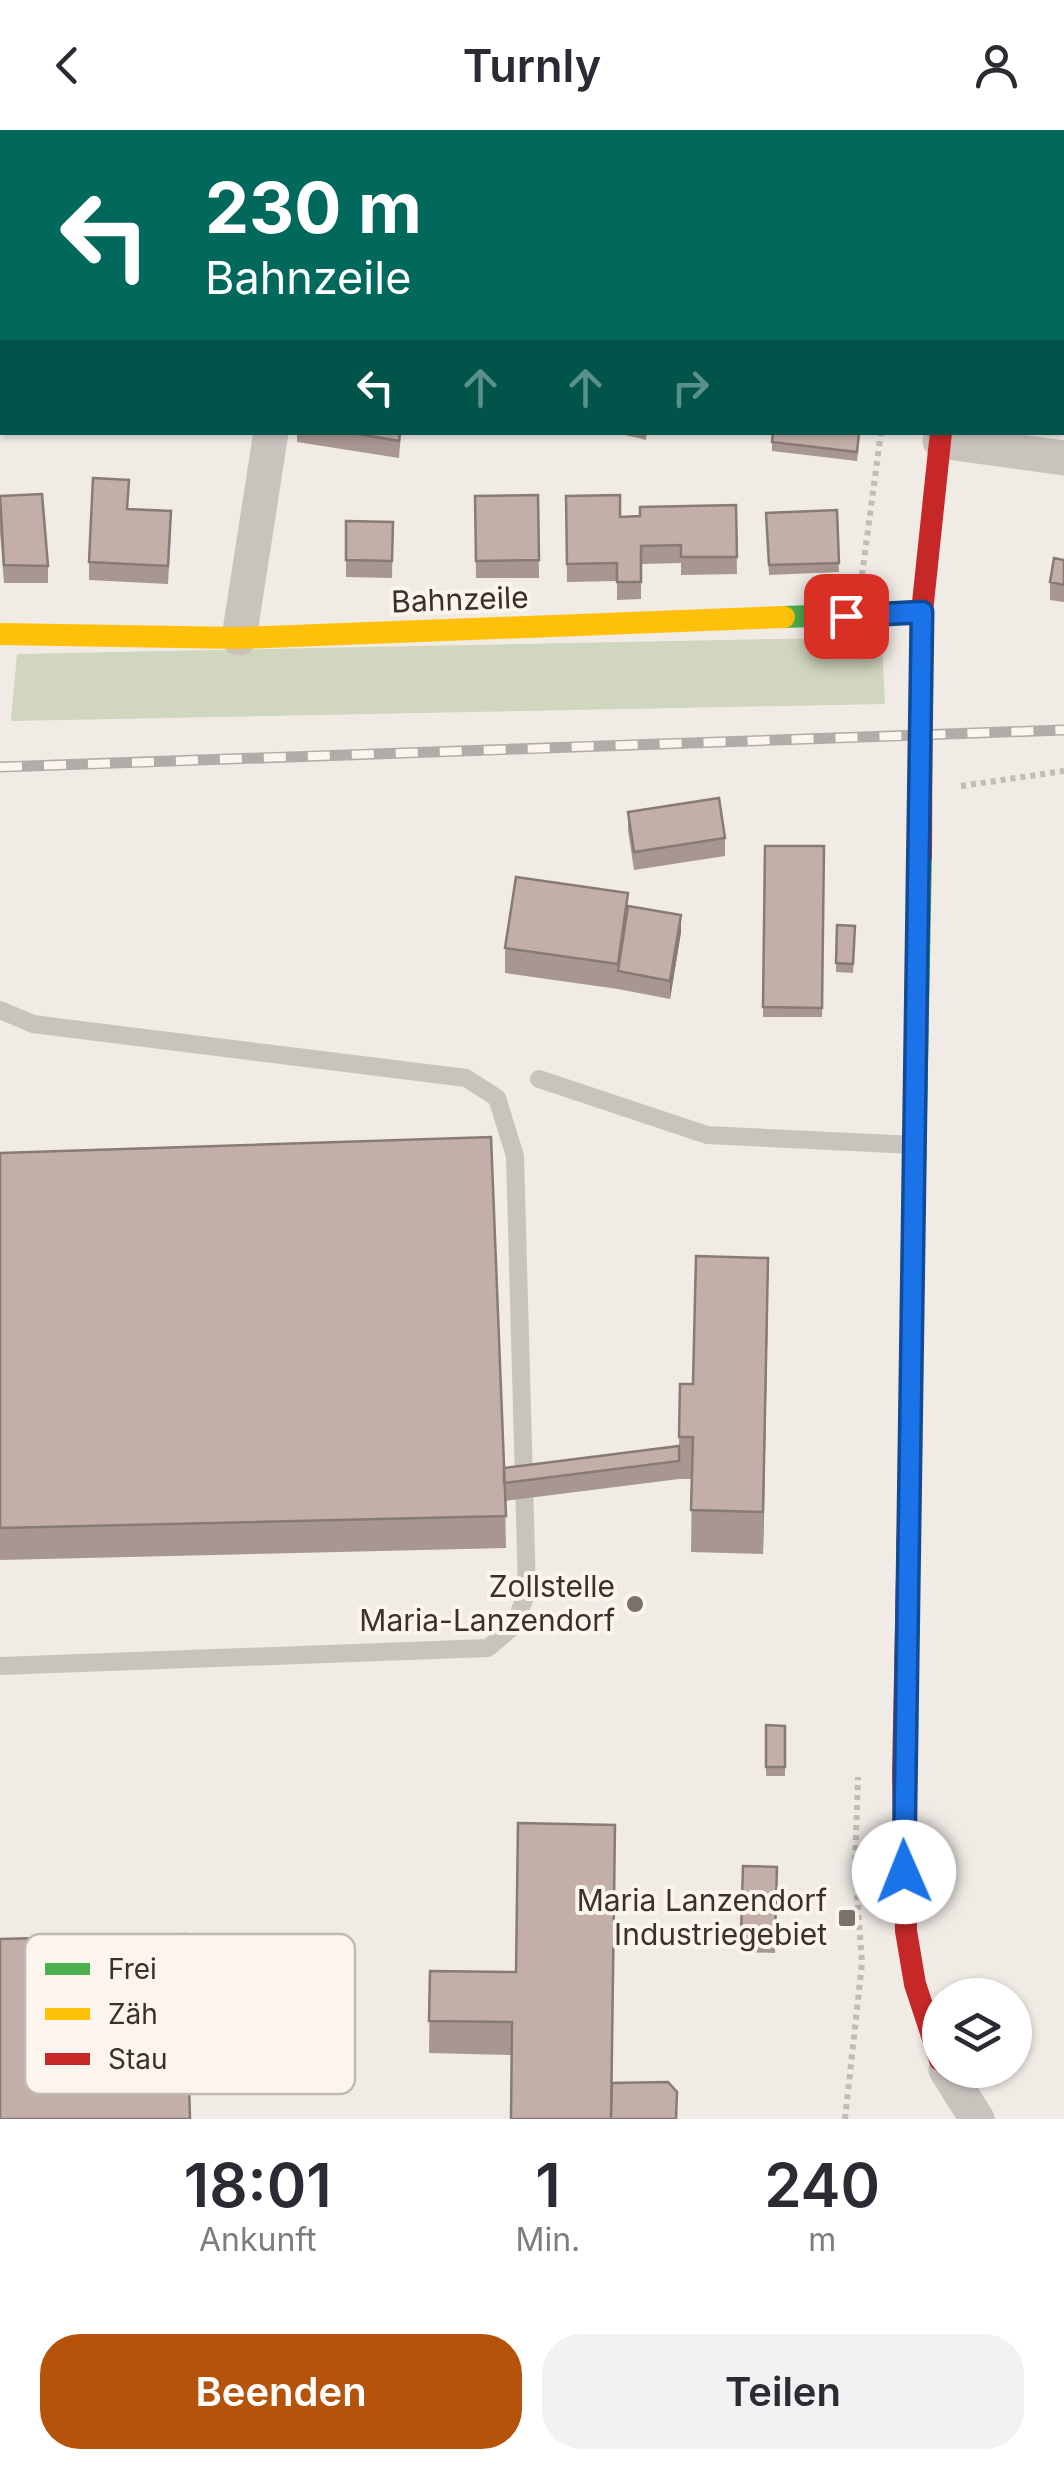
<!DOCTYPE html>
<html lang="de">
<head>
<meta charset="utf-8">
<style>
  body { margin:0; font-family:Inter,sans-serif; background:#f2f2f3; color:#2b2b33; height:100vh; display:flex; flex-direction:column; font-size:38px; white-space:nowrap }
  * { box-sizing:border-box; margin:0 }
  p { font-size:32px; color:#7c7c81 }
  .icon { flex:none; width:55px; height:55px; fill:none; stroke:currentColor; stroke-width:2; stroke-linecap:round; stroke-linejoin:round }
  .map { position:relative; height:1989px; overflow:hidden }
  .drawer { display:flex; flex-direction:column; background:#fff; flex:1 }
  .drawer>* { flex:none }
  .hud { position:absolute; left:0px; top:0px; width:1065px; height:305px; box-shadow:0 2px 8px #0004; background:#00695c; color:#fff; overflow:hidden }
  .controls { position:absolute; left:922px; top:1848px; display:grid; gap:20px }
  .controls a { display:grid; place-items:center; width:110px; height:110px; border-radius:50%; background:#fff; box-shadow:0 2px 8px #0004; font-size:50px }
  .pin { position:absolute; display:grid; place-items:center; width:85px; height:85px; color:#fff; margin:-42px; border-radius:20px; box-shadow:0 5px 15px #0006 }
  .me { position:absolute; width:110px; margin:-55px; rotate:359deg; stroke-linejoin:round; filter:drop-shadow(0 0 8px #0008) }
  .turn { display:flex; align-items:center; gap:35px; height:210px; padding:0 40px; font-size:45px }
  .turn .icon { width:130px; height:130px; stroke-width:2.5 }
  .turn b { display:block; font-size:70px; line-height:85px }
  .lanes { display:flex; align-items:center; height:95px; padding:0 40px; background:#0003; justify-content:center; gap:50px; direction:ltr }
  .lanes .off { opacity:.35 }
  .eta { display:flex; justify-content:space-evenly; align-items:center; height:170px; text-align:center }
  .eta b { font-size:60px; font-weight:600; line-height:70px }
  .button { display:flex; gap:20px; margin-top:auto; padding:20px 40px }
  .button a { flex:1; height:115px; border-radius:40px; background:#b45309; color:#fff; font-size:40px; font-weight:600; line-height:115px; text-align:center }
  .button a+a { background:#f2f2f3; color:#2b2b33 }
  header { display:flex; justify-content:space-between; align-items:center; height:130px; padding:0 40px; background:#fff; font-size:45px; font-weight:600 }
  .map>svg:first-child { display:block }
</style>
</head>
<body>
<header><svg class="icon" aria-label="back" viewBox="0 0 24 24"><path d="M15 5l-7 7 7 7"/></svg>Turnly<svg class="icon" aria-label="person" viewBox="0 0 24 24"><circle cx="12" cy="8" r="4"/><path d="M4 21q1-7 8-7t8 7"/></svg></header>
<div class="map">
<svg width="1064" height="1989" viewBox="0 0 1064 1989">
  <rect width="100%" height="100%" fill="#f0ebe5"/>
  <!-- green -->
  <path fill="#d1d6bf" d="M 882,507 L 885,574 L 11,591 L 17,524 Z"/>
  <g fill="none" stroke-linecap="round" stroke-linejoin="round">
    <!-- path -->
    <path stroke="#c2bbb6" stroke-width="6" stroke-dasharray="5 5" stroke-linecap="butt" d="M 938,2 L 938,0
      M 862,445 L 881,302
      M 961,656 L 1064,641
      M 845,1989 L 862,1833 L 855,1737 L 858,1647"/>
    <!-- lane -->
    <path stroke="#c9c3be" stroke-width="18" d="M 0,880 L 33,894 L 466,948 L 497,968 L 515,1026 L 527,1461 L 515,1495 L 488,1518 L 0,1536
      M 539,949 L 707,1005 L 914,1015"/>
    <!-- street -->
    <path stroke="#c9c3be" stroke-width="35" d="M 543,0 L 556,2
      M 316,2 L 317,0
      M 978,2 L 978,0
      M 940,311 L 1064,328
      M 239,508 L 271,302
      M 946,1940 L 977,1989"/>
    <!-- fast -->
    <path stroke="#4caf50" stroke-width="22" d="M 784,487 L 922,482
      M 909,1346 L 921,726"/>
    <!-- slow -->
    <path stroke="#ffc107" stroke-width="22" d="M 0,504 L 239,508 L 784,487"/>
    <!-- jam -->
    <path stroke="#c62828" stroke-width="22" d="M 921,726 L 922,482 L 941,302
      M 909,1346 L 903,1643 L 906,1801 L 915,1854 L 940,1930"/>
    <defs>
      <path id="rail" d="M 0,637 L 1064,600"/>
    </defs>
    <!-- rail casing -->
    <use href="#rail" stroke="#b1aca8" stroke-width="11"/>
    <!-- rail -->
    <use href="#rail" stroke="#fbf5ee" stroke-width="8" stroke-dasharray="22" stroke-linecap="butt"/>
  </g>
  <!-- wall -->
  <path fill="#a89690" d="M 51,0 L 123,0 L 122,2 L 51,2 Z
    M 297,302 L 401,302 L 399,328 L 297,312 Z
    M 613,302 L 647,302 L 646,310 Z
    M 860,302 L 857,331 L 772,321 L 772,312 Z
    M 538,365 L 539,448 L 476,448 L 475,366 Z
    M 0,366 L 48,436 L 48,453 L 4,453 L 0,402 Z
    M 566,366 L 620,387 L 640,386 L 736,375 L 737,444 L 681,445 L 681,433 L 641,434 L 641,469 L 617,470 L 617,451 L 567,452 Z
    M 128,379 L 171,399 L 168,454 L 89,450 L 89,432 Z
    M 837,380 L 839,442 L 769,445 L 766,383 Z
    M 346,391 L 393,392 L 392,448 L 346,447 Z
    M 1064,430 L 1064,472 L 1050,470 L 1050,452 Z
    M 628,682 L 725,708 L 725,726 L 634,740 L 628,700 Z
    M 765,716 L 824,716 L 822,887 L 763,887 Z
    M 628,776 L 681,802 L 670,869 L 618,859 L 505,843 L 505,818 Z
    M 837,795 L 855,796 L 853,843 L 836,842 Z
    M 0,1023 L 504,1338 L 679,1316 L 680,1254 L 693,1254 L 768,1170 L 763,1424 L 691,1422 L 692,1349 L 679,1349 L 505,1371 L 506,1418 L 0,1430 Z
    M 766,1595 L 785,1596 L 785,1646 L 766,1646 Z
    M 743,1736 L 777,1737 L 775,1823 L 741,1822 Z
    M 430,1841 L 516,1842 L 612,1953 L 677,1989 L 512,1925 L 429,1923 Z"/>
  <!-- shaded-wall -->
  <path fill="#887a75" d="M 681,785 L 681,802 L 670,869 L 670,851 Z
    M 768,1128 L 768,1170 L 763,1424 L 763,1382 Z"/>
  <!-- building -->
  <path fill="#c3afa7" stroke="#887a75" stroke-width="2.5" d="M 82,0 L 118,0 L 118,2 L 92,2 Z
    M 198,0 L 261,0 L 260,2 L 198,2 Z
    M 1026,0 L 1064,0 L 1064,48 L 1062,48 L 1062,2 L 1025,2 Z
    M 1062,76 L 1064,76 L 1064,166 L 1062,166 Z
    M 347,302 L 400,302 L 399,311 Z
    M 773,302 L 859,302 L 857,322 L 772,312 Z
    M 93,348 L 129,350 L 127,379 L 171,381 L 168,436 L 89,432 Z
    M 42,364 L 48,436 L 4,435 L 0,366 Z
    M 538,365 L 539,430 L 476,431 L 475,366 Z
    M 620,365 L 620,387 L 640,386 L 640,377 L 736,375 L 737,427 L 681,427 L 681,415 L 641,416 L 641,452 L 617,452 L 617,433 L 567,434 L 566,366 Z
    M 837,380 L 839,433 L 769,435 L 766,383 Z
    M 346,391 L 393,392 L 392,431 L 346,430 Z
    M 1054,428 L 1064,430 L 1064,455 L 1050,452 Z
    M 719,668 L 725,708 L 634,722 L 628,682 Z
    M 765,716 L 824,716 L 822,878 L 763,877 Z
    M 516,747 L 628,763 L 618,834 L 505,818 Z
    M 628,776 L 681,785 L 670,851 L 618,841 Z
    M 837,795 L 855,796 L 853,834 L 836,833 Z
    M 491,1007 L 506,1386 L 0,1398 L 0,1023 Z
    M 696,1126 L 768,1128 L 763,1382 L 691,1380 L 693,1307 L 679,1307 L 680,1254 L 693,1254 Z
    M 679,1316 L 679,1331 L 504,1353 L 504,1338 Z
    M 766,1595 L 785,1596 L 785,1637 L 766,1637 Z
    M 518,1693 L 615,1695 L 611,1989 L 511,1989 L 512,1892 L 429,1891 L 430,1841 L 516,1842 Z
    M 743,1736 L 777,1737 L 775,1805 L 741,1804 Z
    M 185,1804 L 190,1989 L 0,1989 L 0,1809 Z
    M 668,1952 L 677,1962 L 676,1989 L 611,1989 L 612,1953 Z"/>
  <g fill="none" stroke-linecap="round" stroke-linejoin="round">
    <defs>
      <path id="route" d="M 846,486 L 922,482 L 904,1742"/>
    </defs>
    <!-- route casing -->
    <use href="#route" stroke="#114b97" stroke-width="25"/>
    <!-- route -->
    <use href="#route" stroke="#1a73e8" stroke-width="18"/>
  </g>
  <!-- markers -->
  <g fill="#7a716c" stroke="#fbf5ee" stroke-width="4">
    <circle cx="635" cy="1474" r="10"/>
    <rect x="837" y="1778" width="20" height="20" rx="5"/>
  </g>
  <g text-anchor="middle" stroke-width="8" stroke-linejoin="round" paint-order="stroke">
    <!-- street labels -->
    <g font-size="30" fill="#3b302b" stroke="#fbf5ee">
      <text transform="translate(460 470) rotate(-2)" y="10">Bahnzeile</text>
    </g>
    <!-- poi labels -->
    <g font-size="30" fill="#3b302b" stroke="#fbf5ee" text-anchor="end">
      <text x="615" y="1467">Zollstelle<tspan x="615" dy="34">Maria-Lanzendorf</tspan></text>
      <text x="827" y="1781">Maria Lanzendorf<tspan x="827" dy="34">Industriegebiet</tspan></text>
    </g>
  </g>
  <!-- legend -->
  <rect x="25" y="1804" width="330" height="160" rx="15" fill="#fbf5ee" stroke="#c1bab4" stroke-width="2.5"/>
  <rect x="45" y="1833" width="45" height="12" fill="#4caf50"/>
  <rect x="45" y="1878" width="45" height="12" fill="#ffc107"/>
  <rect x="45" y="1923" width="45" height="12" fill="#c62828"/>
  <g font-size="28" fill="#3b302b">
    <text x="108" y="1849">Frei</text>
    <text x="108" y="1894">Zäh</text>
    <text x="108" y="1939">Stau</text>
  </g>
</svg>
<div class="controls">
<a><svg class="icon" aria-label="layers" viewBox="0 0 24 24"><path d="M12 4l9 5-9 5-9-5zM3 14l9 5 9-5"/></svg></a>
</div>
<div class="pin" style="left:846px;top:486px;background:#d93025"><svg class="icon" aria-label="arrive" viewBox="0 0 24 24"><path d="M6 21V4h12l-3 4 3 4H6"/></svg></div>
<svg class="me" style="left:904px;top:1742px" viewBox="-20 -20 40 40"><circle r="19" fill="#fff"/><path d="M0-13L10 11 0 6-10 11z" fill="#1a73e8"/></svg>
<div class="hud">
<div class="turn"><svg class="icon" aria-label="left" viewBox="0 0 24 24"><path d="M17 20v-9H6M10 6l-5 5 5 5"/></svg><div><b>230 m</b>Bahnzeile</div></div>
<div class="lanes"><svg class="icon" aria-label="left" viewBox="0 0 24 24"><path d="M17 20v-9H6M10 6l-5 5 5 5"/></svg><svg class="icon off" aria-label="ahead" viewBox="0 0 24 24"><path d="M12 20V5M6 11l6-6 6 6"/></svg><svg class="icon off" aria-label="ahead" viewBox="0 0 24 24"><path d="M12 20V5M6 11l6-6 6 6"/></svg><svg class="icon off" aria-label="right" viewBox="0 0 24 24"><path d="M7 20v-9h11M14 6l5 5-5 5"/></svg></div>
</div>
</div>
<section class="drawer">
<div class="eta">
<div><b>18:01</b><p>Ankunft</p></div>
<div><b>1</b><p>Min.</p></div>
<div><b>240</b><p>m</p></div>
</div>
<div class="button"><a>Beenden</a><a>Teilen</a></div>
</section>
</body>
</html>
